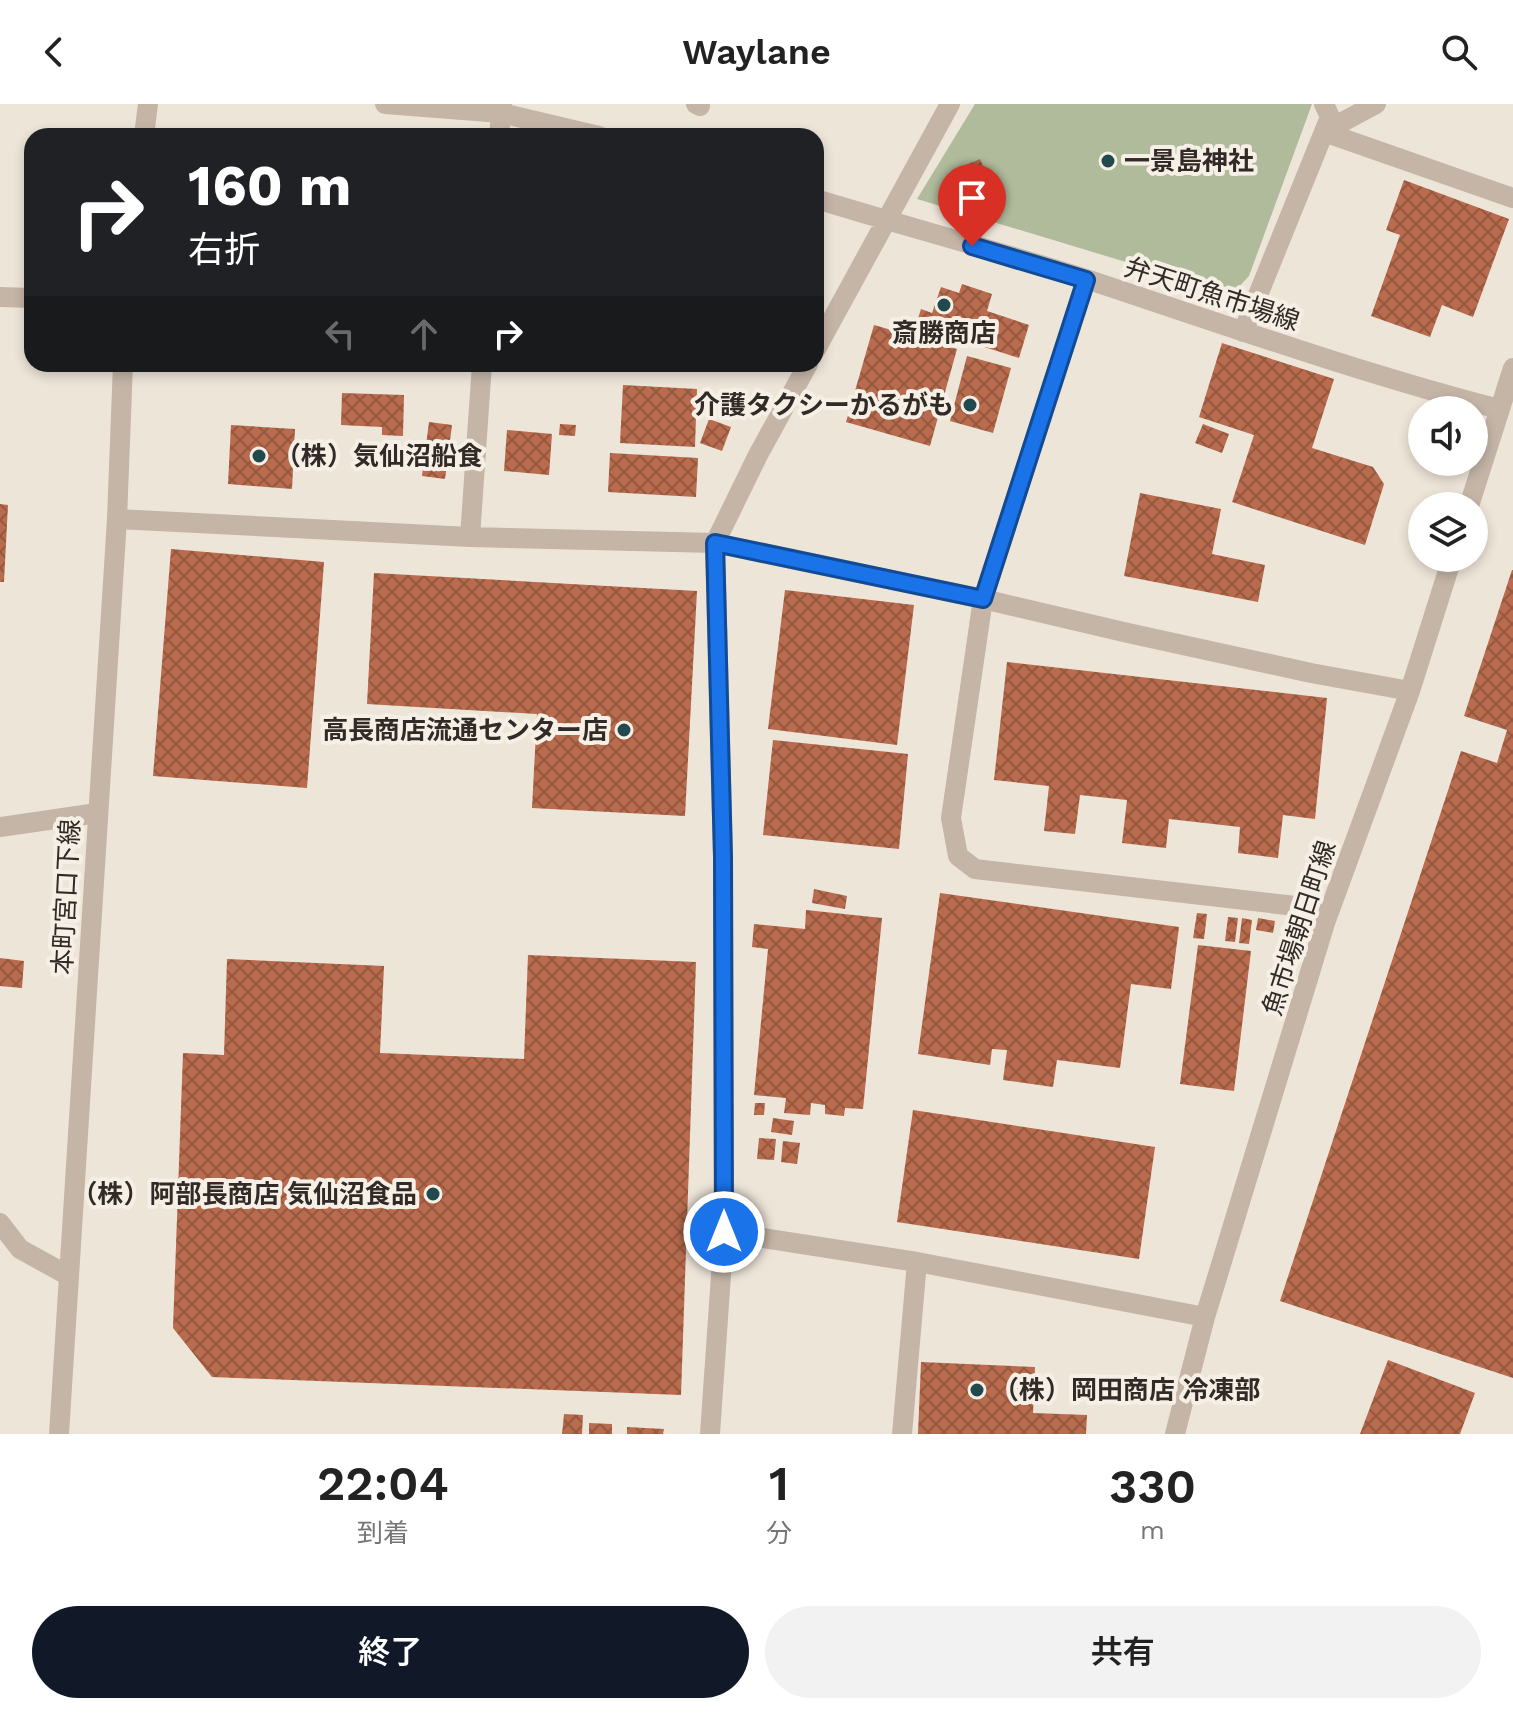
<!DOCTYPE html>
<html lang="ja">
<head>
<meta charset="utf-8">
<style>
  body { margin:0; font-family:"Work Sans","Noto Sans JP",sans-serif; background:#f2f2f2; color:#222; height:100vh; display:flex; flex-direction:column; font-size:30px; white-space:nowrap }
  * { box-sizing:border-box; margin:0 }
  p { font-size:26px; color:#767676 }
  .icon { flex:none; width:44px; height:44px; fill:none; stroke:currentColor; stroke-width:2; stroke-linecap:round; stroke-linejoin:round }
  .map { position:relative; height:1330px; overflow:hidden }
  .details { display:flex; flex-direction:column; background:#fff; flex:1 }
  .details>* { flex:none }
  .top-card { position:absolute; left:24px; top:24px; width:800px; height:244px; border-radius:24px; box-shadow:0 4px 12px #0003; background:#202124; color:#fff; overflow:hidden }
  .controls { position:absolute; left:1408px; top:292px; display:grid; gap:16px }
  .controls a { display:grid; place-items:center; width:80px; height:80px; border-radius:50%; background:#fff; box-shadow:0 4px 12px #0003; font-size:40px }
  .pin { position:absolute; display:grid; place-items:center; width:68px; height:68px; color:#fff; margin:-82px -34px; border-radius:50% 50% 50% 0; rotate:-45deg; box-shadow:0 0 8px #0007 }
  .pin .icon { rotate:45deg }
  .me { position:absolute; width:88px; margin:-44px; rotate:0deg; stroke-linejoin:round; filter:drop-shadow(0 0 6px #0008) }
  .turn { display:flex; align-items:center; gap:28px; height:168px; padding:0 32px; font-size:36px }
  .turn .icon { width:104px; height:104px; stroke-width:2.5 }
  .turn b { display:block; font-size:56px; line-height:68px }
  .lanes { display:flex; align-items:center; height:76px; padding:0 32px; background:#0003; justify-content:center; gap:40px; direction:ltr }
  .lanes .off { opacity:.35 }
  .eta { display:flex; justify-content:space-evenly; align-items:center; height:136px; text-align:center }
  .eta b { font-size:48px; font-weight:600; line-height:56px }
  .cta { display:flex; gap:16px; margin-top:auto; padding:16px 32px }
  .cta a { flex:1; height:92px; border-radius:48px; background:#111827; color:#fff; font-size:32px; font-weight:600; line-height:92px; text-align:center }
  .cta a+a { background:#f2f2f2; color:#222 }
  header { display:flex; justify-content:space-between; align-items:center; height:104px; padding:0 32px; background:#fff; font-size:36px; font-weight:600 }
  .map>svg:first-child { display:block }
</style>
</head>
<body>
<header><svg class="icon" aria-label="back" viewBox="0 0 24 24"><path d="M15 5l-7 7 7 7"/></svg>Waylane<svg class="icon" aria-label="search" viewBox="0 0 24 24"><circle cx="10" cy="10" r="6"/><path d="M15 15l6 6"/></svg></header>
<div class="map">
<svg width="1513" height="1330" viewBox="0 0 1513 1330">
  <defs>
    <pattern id="building-cross-hatch" width="8" height="8" patternUnits="userSpaceOnUse" patternTransform="scale(2)"><rect width="8" height="8" fill="#b86b4d"/><path d="M0 0l8 8M0 8l8-8" fill="none" stroke="#965840"/></pattern>
  </defs>
  <rect width="100%" height="100%" fill="#eee5d9"/>
  <!-- park -->
  <path fill="#afbb9b" d="M 975,0 L 1312,0 L 1249,172 L 1232,190 L 917,95 Z"/>
  <!-- building -->
  <path fill="url(#building-cross-hatch)" d="M 980,55 L 986,68 L 966,76 L 961,63 Z
    M 1404,76 L 1509,115 L 1473,213 L 1442,201 L 1430,233 L 1371,212 L 1400,131 L 1386,126 Z
    M 962,180 L 992,190 L 987,207 L 1029,221 L 1019,254 L 916,221 L 921,205 L 932,209 L 941,183 L 959,189 Z
    M 874,221 L 957,245 L 930,342 L 846,318 Z
    M 1222,239 L 1334,275 L 1312,344 L 1373,363 L 1384,380 L 1365,441 L 1232,398 L 1254,331 L 1199,313 Z
    M 967,252 L 1011,264 L 993,329 L 950,317 Z
    M 623,281 L 697,285 L 695,343 L 620,339 Z
    M 342,289 L 404,291 L 403,332 L 382,331 L 382,323 L 341,321 Z
    M 709,315 L 731,323 L 722,347 L 700,339 Z
    M 429,318 L 452,321 L 445,375 L 422,372 Z
    M 560,320 L 576,321 L 575,332 L 559,331 Z
    M 1203,320 L 1229,330 L 1222,349 L 1195,339 Z
    M 231,321 L 295,325 L 292,385 L 228,380 Z
    M 507,326 L 552,330 L 549,371 L 504,367 Z
    M 610,349 L 698,354 L 696,393 L 608,388 Z
    M 1140,389 L 1221,405 L 1212,450 L 1265,461 L 1258,498 L 1124,472 Z
    M 0,400 L 8,401 L 4,478 L 0,478 Z
    M 171,445 L 324,458 L 307,684 L 153,672 Z
    M 1512,466 L 1513,466 L 1513,1274 L 1280,1197 L 1461,647 L 1497,659 L 1507,626 L 1464,612 Z
    M 374,469 L 697,487 L 685,712 L 532,704 L 537,610 L 367,600 Z
    M 785,486 L 914,501 L 897,641 L 768,625 Z
    M 1007,558 L 1327,594 L 1315,715 L 1283,711 L 1278,754 L 1238,749 L 1240,723 L 1169,715 L 1166,744 L 1122,739 L 1127,696 L 1080,691 L 1075,730 L 1044,727 L 1049,682 L 994,676 Z
    M 773,636 L 908,650 L 899,745 L 763,731 Z
    M 814,785 L 847,792 L 845,805 L 812,799 Z
    M 940,789 L 1179,823 L 1171,885 L 1131,880 L 1120,964 L 1057,956 L 1053,983 L 1003,976 L 1007,946 L 992,945 L 990,961 L 918,950 Z
    M 806,806 L 882,814 L 863,1005 L 845,1004 L 844,1012 L 825,1010 L 825,1001 L 811,999 L 810,1011 L 784,1009 L 786,994 L 754,991 L 768,845 L 752,843 L 754,820 L 805,825 Z
    M 1197,809 L 1207,810 L 1204,835 L 1193,834 Z
    M 1228,813 L 1238,814 L 1235,838 L 1225,837 Z
    M 1242,814 L 1252,816 L 1249,840 L 1239,839 Z
    M 1258,814 L 1275,817 L 1273,829 L 1256,826 Z
    M 1198,841 L 1251,847 L 1234,987 L 1180,980 Z
    M 528,851 L 696,858 L 681,1291 L 212,1273 L 173,1224 L 183,949 L 224,951 L 227,855 L 384,862 L 380,949 L 524,955 Z
    M 0,854 L 24,857 L 22,884 L 0,882 Z
    M 755,999 L 765,999 L 764,1011 L 754,1011 Z
    M 913,1006 L 1155,1043 L 1139,1155 L 897,1118 Z
    M 773,1014 L 794,1017 L 792,1031 L 771,1028 Z
    M 759,1034 L 776,1035 L 774,1056 L 757,1055 Z
    M 783,1037 L 800,1039 L 797,1060 L 781,1058 Z
    M 1388,1256 L 1475,1289 L 1460,1330 L 1360,1330 Z
    M 921,1258 L 1035,1263 L 1033,1309 L 1087,1311 L 1086,1330 L 918,1330 Z
    M 564,1310 L 583,1311 L 582,1330 L 562,1330 Z
    M 589,1319 L 612,1320 L 612,1330 L 589,1330 Z
    M 627,1323 L 664,1325 L 663,1330 L 627,1330 Z"/>
  <g fill="none" stroke-linecap="round" stroke-linejoin="round">
    <!-- minor -->
    <path stroke="#c4b5a7" stroke-width="20" d="M 385,0 L 501,9 L 599,32
      M 696,0 L 700,2
      M 1324,28 L 1513,94
      M 1324,28 L 1376,0
      M 144,32 L 148,0
      M 499,32 L 502,0
      M 816,95 C 907,123 999,147 1089,176 C 1225,221 1360,269 1499,305
      M 1086,176 L 983,495 L 951,714 L 958,752 L 975,765 L 1330,806
      M 0,193 L 32,194
      M 1243,228 L 1330,13 L 1324,0
      M 816,245 L 950,0
      M 1469,402 L 1513,264
      M 117,415 L 470,433 L 715,439 L 983,495 L 1128,529 L 1311,569 L 1410,587
      M 470,433 L 482,260
      M 0,723 L 97,709
      M 0,1119 L 20,1145 L 69,1172
      M 724,1128 L 917,1158 L 1205,1213
      M 59,1330 L 117,415 L 123,260
      M 710,1330 L 724,1128 L 723,753 L 715,439 L 758,351 L 808,260
      M 902,1330 L 917,1158
      M 1175,1330 L 1205,1213 L 1325,819 L 1410,587 L 1452,454"/>
  </g>
  <g fill="none" stroke-linecap="round" stroke-linejoin="round">
    <defs>
      <path id="route" d="M 724,1128 L 723,753 L 715,439 L 983,495 L 1086,176 L 972,142"/>
    </defs>
    <!-- route casing -->
    <use href="#route" stroke="#114b97" stroke-width="20"/>
    <!-- route -->
    <use href="#route" stroke="#1a73e8" stroke-width="14"/>
  </g>
  <!-- markers -->
  <g fill="#21494e" stroke="#f6efe5" stroke-width="3">
    <circle cx="1108" cy="57" r="8"/>
    <circle cx="944" cy="201" r="8"/>
    <circle cx="970" cy="301" r="8"/>
    <circle cx="259" cy="352" r="8"/>
    <circle cx="624" cy="626" r="8"/>
    <circle cx="433" cy="1090" r="8"/>
    <circle cx="977" cy="1286" r="8"/>
  </g>
  <g text-anchor="middle" stroke-width="8" stroke-linejoin="round" paint-order="stroke">
    <!-- poi labels -->
    <g font-size="26" font-weight="bold" fill="#312a26" stroke="#f6efe5" text-anchor="start">
      <text x="1124" y="66">一景島神社</text>
      <text x="944" y="238" text-anchor="middle">斎勝商店</text>
      <text x="954" y="310" text-anchor="end">介護タクシーかるがも</text>
      <text x="275" y="361">（株）気仙沼船食</text>
      <text x="608" y="635" text-anchor="end">高長商店流通センター店</text>
      <text x="417" y="1099" text-anchor="end">（株）阿部長商店 気仙沼食品</text>
      <text x="993" y="1295">（株）岡田商店 冷凍部</text>
    </g>
    <!-- street labels -->
    <g font-size="26" fill="#312a26" stroke="#f6efe5">
      <text transform="translate(1212 190) rotate(18)" y="9">弁天町魚市場線</text>
      <text transform="translate(66 793) rotate(-87)" y="9">本町宮口下線</text>
      <text transform="translate(1299 824) rotate(-72)" y="9">魚市場朝日町線</text>
    </g>
  </g>
</svg>
<div class="controls">
<a><svg class="icon" aria-label="sound" viewBox="0 0 24 24"><path d="M4 9h4l5-4v14l-5-4H4zM17 9q2 3 0 6"/></svg></a>
<a><svg class="icon" aria-label="layers" viewBox="0 0 24 24"><path d="M12 4l9 5-9 5-9-5zM3 14l9 5 9-5"/></svg></a>
</div>
<div class="pin" style="left:972px;top:142px;background:#d93025"><svg class="icon" aria-label="arrive" viewBox="0 0 24 24"><path d="M6 21V4h12l-3 4 3 4H6"/></svg></div>
<svg class="me" style="left:724px;top:1128px" viewBox="-20 -20 40 40"><circle r="17" fill="#1a73e8" stroke="#fff" stroke-width="3"/><path d="M0-11L8 9 0 5-8 9z" fill="#fff"/></svg>
<div class="top-card">
<div class="turn"><svg class="icon" aria-label="right" viewBox="0 0 24 24"><path d="M7 20v-9h11M14 6l5 5-5 5"/></svg><div><b>160 m</b>右折</div></div>
<div class="lanes"><svg class="icon off" aria-label="left" viewBox="0 0 24 24"><path d="M17 20v-9H6M10 6l-5 5 5 5"/></svg><svg class="icon off" aria-label="ahead" viewBox="0 0 24 24"><path d="M12 20V5M6 11l6-6 6 6"/></svg><svg class="icon" aria-label="right" viewBox="0 0 24 24"><path d="M7 20v-9h11M14 6l5 5-5 5"/></svg></div>
</div>
</div>
<section class="details">
<div class="eta">
<div><b>22:04</b><p>到着</p></div>
<div><b>1</b><p>分</p></div>
<div><b>330</b><p>m</p></div>
</div>
<div class="cta"><a>終了</a><a>共有</a></div>
</section>
</body>
</html>
